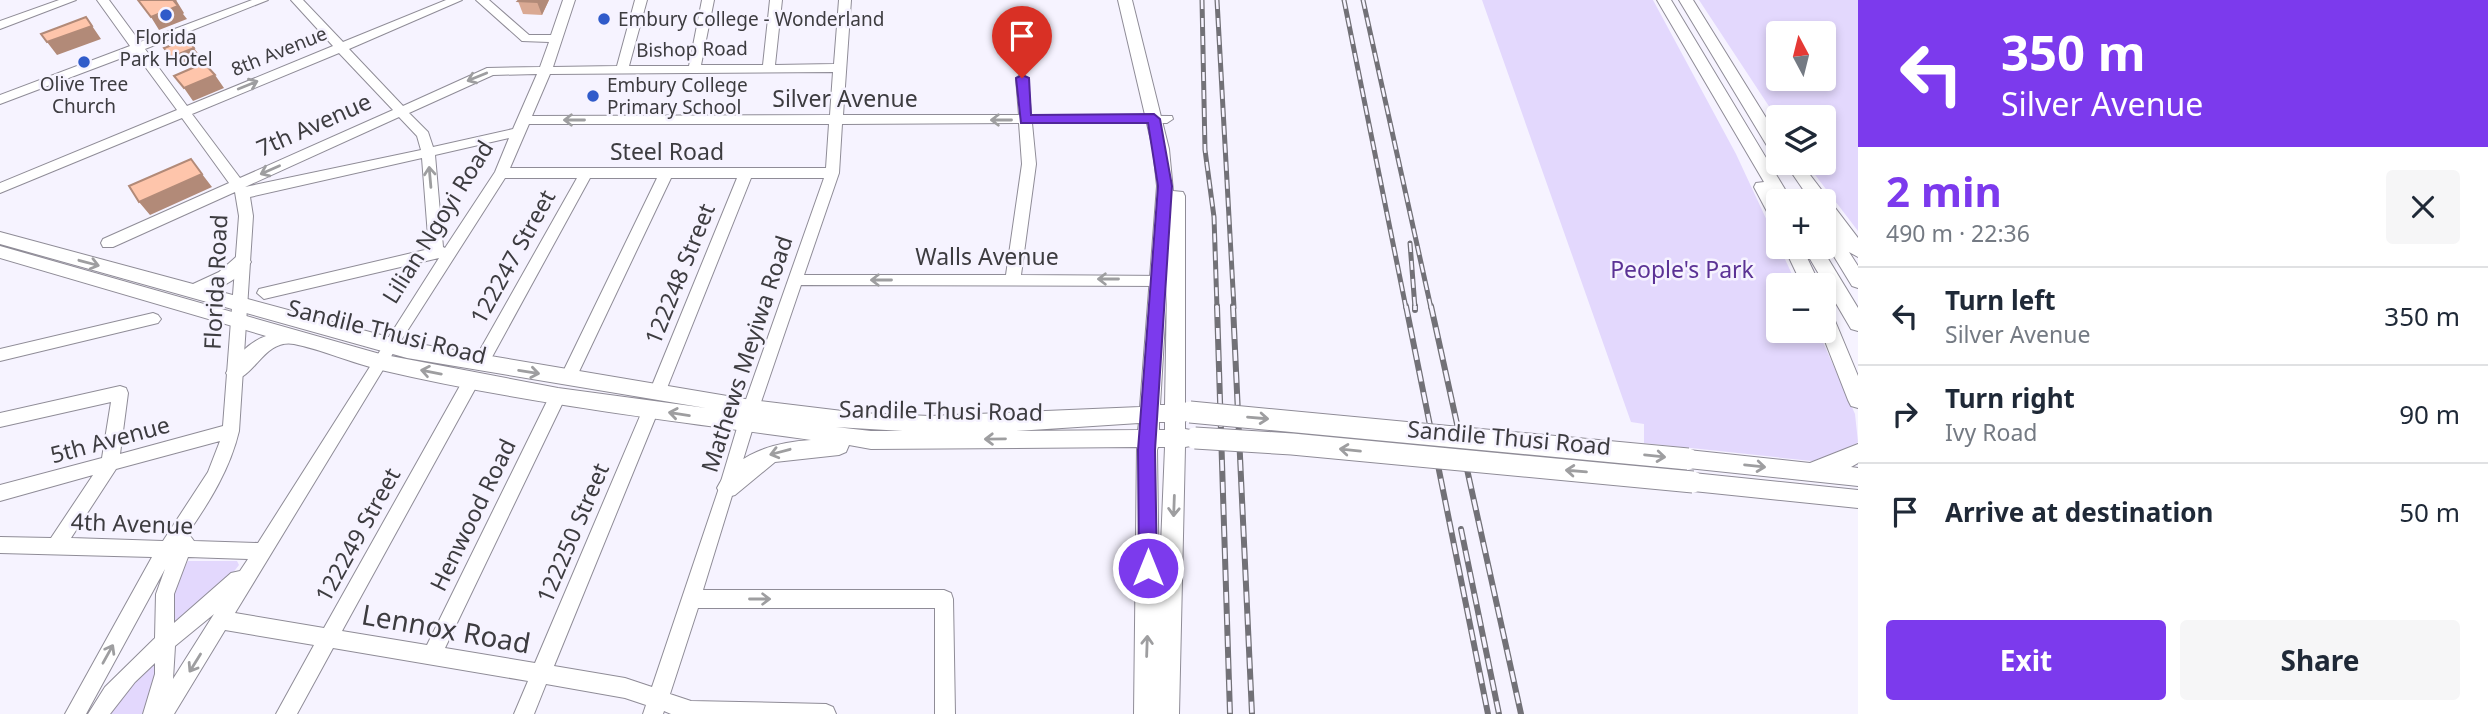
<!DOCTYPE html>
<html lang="en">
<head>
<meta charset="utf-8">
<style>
  body { margin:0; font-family:"Noto Sans",sans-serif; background:#f6f6f7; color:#1f2937; height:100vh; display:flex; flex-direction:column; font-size:26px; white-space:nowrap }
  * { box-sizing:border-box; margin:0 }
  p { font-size:23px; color:#747a83 }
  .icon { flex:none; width:38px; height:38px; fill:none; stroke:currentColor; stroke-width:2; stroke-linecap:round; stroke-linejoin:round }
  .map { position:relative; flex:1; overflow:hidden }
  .drawer { display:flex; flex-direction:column; background:#fff; width:630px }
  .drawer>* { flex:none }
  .banner { background:#7c3aed; color:#fff; overflow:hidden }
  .needle { width:46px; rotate:353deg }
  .fabs { position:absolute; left:1766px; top:21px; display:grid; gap:14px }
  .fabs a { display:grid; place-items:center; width:70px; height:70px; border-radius:7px; background:#fff; box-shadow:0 4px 10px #0003; font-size:35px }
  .pin { position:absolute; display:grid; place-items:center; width:60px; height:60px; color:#fff; margin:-72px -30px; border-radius:50% 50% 50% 0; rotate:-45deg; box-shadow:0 0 7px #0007 }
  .pin .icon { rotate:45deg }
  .me { position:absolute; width:77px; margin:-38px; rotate:0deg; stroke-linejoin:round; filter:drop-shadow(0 0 5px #0008) }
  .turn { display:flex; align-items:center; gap:24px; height:147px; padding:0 28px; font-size:32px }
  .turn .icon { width:91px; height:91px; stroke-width:2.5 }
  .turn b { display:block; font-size:49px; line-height:60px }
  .round { display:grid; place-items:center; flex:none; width:74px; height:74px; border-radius:7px; background:#f6f6f7 }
  .headline { display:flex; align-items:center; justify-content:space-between; height:119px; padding:0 28px }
  h1 { font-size:42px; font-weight:700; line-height:52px; color:#7c3aed }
  .primary-button { display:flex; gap:14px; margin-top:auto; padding:14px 28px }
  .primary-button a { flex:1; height:80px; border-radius:7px; background:#7c3aed; color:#fff; font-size:28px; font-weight:700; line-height:80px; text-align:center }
  .primary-button a+a { background:#f6f6f7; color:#1f2937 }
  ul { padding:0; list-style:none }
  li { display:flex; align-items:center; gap:21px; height:98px; padding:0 28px; border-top:2px solid #e0e1e3 }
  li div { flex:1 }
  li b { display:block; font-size:26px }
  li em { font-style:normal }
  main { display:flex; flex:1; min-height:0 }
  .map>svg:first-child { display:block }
</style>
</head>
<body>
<main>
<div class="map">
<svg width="1858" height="714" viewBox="0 0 1858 714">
  <rect width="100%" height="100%" fill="#f6f3ff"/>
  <!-- green -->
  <path fill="#e3d8fd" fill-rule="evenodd" d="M 1482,0 L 1653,0 L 1736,154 L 1797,285 L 1778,285 L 1778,331 L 1818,331 L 1855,414 L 1858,442 L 1846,454 L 1821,462 L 1644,443 L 1644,424 L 1631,422 Z
    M 1699,0 L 1858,0 L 1858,231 L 1806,163 L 1824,163 L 1824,117 L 1778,117 L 1778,120 ZM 1778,33 L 1824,33 L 1824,79 L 1778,79 Z
    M 188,561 L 237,561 L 239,565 L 222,587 L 173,631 L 172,591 Z
    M 155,659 L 157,675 L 143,714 L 104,714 Z"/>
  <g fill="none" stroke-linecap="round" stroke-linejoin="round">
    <defs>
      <path id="minor" d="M 59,0 L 76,0 L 0,29 L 0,21 Z
        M 97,0 L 109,0 L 140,42 L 252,0 L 268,0 L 145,49 L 187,106 L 333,46 L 291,0 L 303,0 L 343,42 L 446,0 L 462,0 L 349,49 L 403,106 L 487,68 L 540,67 L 549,42 L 522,41 L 476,0 L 489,0 L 529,35 L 551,35 L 563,0 L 575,0 L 553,67 L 617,66 L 635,0 L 647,0 L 629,66 L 689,66 L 702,0 L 714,0 L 701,65 L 763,65 L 770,0 L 782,0 L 775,65 L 834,64 L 839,0 L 851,0 L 843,115 L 1019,115 L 1016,78 L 1022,74 L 1028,78 L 1031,115 L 1172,116 L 1173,119 L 1167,123 L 1032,123 L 1036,164 L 1021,275 L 1170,276 L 1177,281 L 1170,286 L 801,285 L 759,408 L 703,590 L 944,590 L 951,593 L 953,599 L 955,714 L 935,714 L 935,608 L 698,608 L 670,694 L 691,701 L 826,704 L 833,707 L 836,714 L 671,714 L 664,711 L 663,714 L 643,714 L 646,705 L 625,698 L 546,684 L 534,714 L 514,714 L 528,681 L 333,648 L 297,714 L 276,714 L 314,645 L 225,630 L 174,714 L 143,714 L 155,674 L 155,663 L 135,682 L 110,714 L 88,714 L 105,687 L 155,638 L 156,594 L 165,569 L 86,714 L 65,714 L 152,557 L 0,553 L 0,537 L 51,538 L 93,475 L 0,501 L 0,485 L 102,458 L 111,402 L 0,427 L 0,413 L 120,386 L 126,388 L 128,393 L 120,454 L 223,426 L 239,216 L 235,192 L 113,247 L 103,247 L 101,243 L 103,239 L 229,183 L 182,118 L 0,193 L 0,183 L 177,110 L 135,53 L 0,104 L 0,95 L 130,46 ZM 339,53 L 393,110 L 240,178 L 192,114 ZM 833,72 L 830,115 L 532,116 L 550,74 ZM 537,74 L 513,129 L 433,147 L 428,132 L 409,113 L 493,75 ZM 399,117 L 417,136 L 421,150 L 245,187 ZM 1019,123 L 1022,164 L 1006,275 L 804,275 L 839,173 L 842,124 ZM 529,124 L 829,124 L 826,168 L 510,168 ZM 509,138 L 495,172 L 445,248 L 443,247 L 435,155 ZM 422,158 L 429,249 L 259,289 L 257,293 L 264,299 L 439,258 L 258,543 L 194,541 L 188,533 C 210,501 230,469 239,431 L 253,216 L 250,197 ZM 505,178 L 577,178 L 472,364 L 474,368 L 486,368 L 590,178 L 657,178 L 560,378 L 562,383 L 574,383 L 576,378 L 671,178 L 737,178 L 649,393 L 651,398 L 663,398 L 751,178 L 824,178 L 743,408 L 719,488 L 652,687 L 625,678 L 554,666 L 659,409 L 657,404 L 645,404 L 643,409 L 535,663 L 445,648 L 566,396 L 564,391 L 552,391 L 427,645 L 342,631 L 480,380 L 478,375 L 466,375 L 324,628 L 235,613 L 395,350 ZM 220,441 L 208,472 L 163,541 L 71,538 L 116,469 ZM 188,557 L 248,559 L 240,571 L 231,573 L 174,623 L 174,594 ZM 214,614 L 173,679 L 175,646 Z
        M 153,313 L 158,315 L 161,319 L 158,323 L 0,361 L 0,349 Z"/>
      <path id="major" d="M 1118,0 L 1132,0 L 1169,149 L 1173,191 L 1183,192 L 1185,196 L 1185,404 L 1197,406 L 1200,412 L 1197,418 L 1185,421 L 1185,429 L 1202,432 L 1205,438 L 1202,444 L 1185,447 L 1179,714 L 1134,714 L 1137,447 L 871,449 L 849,445 L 846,452 L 839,455 L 775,462 L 735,495 L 728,497 L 721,495 L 717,488 C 734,453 776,442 811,440 C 667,420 522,403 381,370 C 352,363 323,350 294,344 C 262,338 252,386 229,378 L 226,373 C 235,357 249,342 266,336 L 0,258 L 0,246 L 380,354 L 558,388 L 706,408 L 407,358 L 0,244 L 0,232 L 193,284 L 219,272 L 236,257 L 248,257 L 251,262 C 242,276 229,283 214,290 L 407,342 L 751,400 L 859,413 L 930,416 L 1140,407 L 1157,186 L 1153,149 ZM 1167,288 L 1165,405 L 1160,405 ZM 1159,422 L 1165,422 L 1165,430 L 1159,430 ZM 1139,423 L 1138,430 L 1015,431 ZM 836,427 L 903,431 L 871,431 ZM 1158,447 L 1165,447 L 1159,594 L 1157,450 Z
        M 1657,0 L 1671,0 L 1792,201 L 1778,201 L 1778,223 L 1772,221 L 1754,187 L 1756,183 L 1764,182 Z
        M 1679,0 L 1693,0 L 1778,137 L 1778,155 L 1772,154 Z
        M 1785,163 L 1801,163 L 1858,238 L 1858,257 L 1849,252 L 1858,266 L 1858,288 L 1852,286 L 1824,240 L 1824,201 L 1811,201 Z
        M 1784,247 L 1802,247 L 1820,285 L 1802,285 Z
        M 1803,247 L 1821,247 L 1858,308 L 1858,331 L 1851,329 Z
        M 1824,309 L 1831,311 L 1833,316 L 1858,376 L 1858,408 L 1851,406 L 1848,400 L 1821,331 L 1824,331 Z
        M 1858,444 L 1858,463 L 1851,467 L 1858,468 L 1858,486 L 1688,468 L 1681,465 L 1678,459 L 1681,453 L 1688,450 L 1810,463 Z
        M 1693,473 L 1858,490 L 1858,508 L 1693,491 L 1686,488 L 1682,482 L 1686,476 Z"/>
    </defs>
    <!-- minor casing -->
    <use href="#minor" stroke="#8f8c97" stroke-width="2"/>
    <!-- major casing -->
    <use href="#major" stroke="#8f8c97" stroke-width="2"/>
    <!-- minor -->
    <use href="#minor" fill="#fff" fill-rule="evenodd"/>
    <!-- major -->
    <use href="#major" fill="#fff" fill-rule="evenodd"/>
    <defs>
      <path id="rail-far1" d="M 1202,0 L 1205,150 L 1214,217 L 1217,308
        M 1217,0 L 1234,308
        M 1344,0 L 1406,308
        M 1363,0 L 1431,308
        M 1410,243 L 1415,308"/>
      <path id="rail" d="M 1217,306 L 1230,714
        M 1233,306 L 1252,714
        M 1406,306 L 1488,714
        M 1415,306 L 1415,310
        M 1431,306 L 1521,714
        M 1461,529 L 1499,714"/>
    </defs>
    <!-- rail-far1 casing -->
    <use href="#rail-far1" stroke="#727177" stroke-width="5"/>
    <!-- rail casing -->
    <use href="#rail" stroke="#727177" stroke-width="6"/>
    <!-- rail-far1 -->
    <use href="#rail-far1" stroke="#f6f3ff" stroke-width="2.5" stroke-dasharray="9" stroke-linecap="butt"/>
    <!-- rail -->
    <use href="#rail" stroke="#f6f3ff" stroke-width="3.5" stroke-dasharray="11" stroke-linecap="butt"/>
    <defs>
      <path id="major-bridge" d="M 1190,412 L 1688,459
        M 1195,438 L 1292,444 L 1693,482"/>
    </defs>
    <!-- major-bridge casing -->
    <use href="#major-bridge" stroke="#8f8c97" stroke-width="23" stroke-linecap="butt"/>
    <!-- major-bridge -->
    <use href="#major-bridge" stroke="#fff" stroke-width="21"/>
  </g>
  <!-- wall -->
  <path fill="#daa993" d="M 519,0 L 549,0 L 542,15 L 523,14 L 518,1 Z"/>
  <!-- shaded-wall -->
  <path fill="#b28a78" d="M 176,0 L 184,13 L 183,14 L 187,19 L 159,30 L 151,17 Z
    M 538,0 L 549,0 L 542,15 L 537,2 Z
    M 86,17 L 101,39 L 57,55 L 47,42 Z
    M 194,48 L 200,56 L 177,66 L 171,57 Z
    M 215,75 L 224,88 L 193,101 L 184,88 Z
    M 202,174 L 212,187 L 150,215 L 139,202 Z"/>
  <!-- building -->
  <path fill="#fec5ab" stroke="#b28a78" stroke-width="2" d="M 138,0 L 176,0 L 174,1 L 178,6 L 151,17 Z
    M 519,0 L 538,0 L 537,2 L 518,1 Z
    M 86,17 L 92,26 L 47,42 L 41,34 Z
    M 188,39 L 194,48 L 171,57 L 164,48 Z
    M 204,63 L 215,75 L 184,88 L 174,76 Z
    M 191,159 L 202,174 L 139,202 L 129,186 Z"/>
  <!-- one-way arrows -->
  <defs><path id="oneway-shaft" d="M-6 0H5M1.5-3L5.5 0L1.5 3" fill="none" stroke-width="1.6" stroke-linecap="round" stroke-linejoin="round" transform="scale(1.75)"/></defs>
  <g stroke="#9e9ea0">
    <use href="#oneway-shaft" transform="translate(477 77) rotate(158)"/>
    <use href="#oneway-shaft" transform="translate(248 85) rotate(-22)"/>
    <use href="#oneway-shaft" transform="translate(574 120) rotate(180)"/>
    <use href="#oneway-shaft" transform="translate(1001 120) rotate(180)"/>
    <use href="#oneway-shaft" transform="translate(270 170) rotate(156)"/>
    <use href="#oneway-shaft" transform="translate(430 177) rotate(-95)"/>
    <use href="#oneway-shaft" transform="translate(89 263) rotate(15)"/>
    <use href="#oneway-shaft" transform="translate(1108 279) rotate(-180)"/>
    <use href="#oneway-shaft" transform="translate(881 280) rotate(180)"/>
    <use href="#oneway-shaft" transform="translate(431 372) rotate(-169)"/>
    <use href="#oneway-shaft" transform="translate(529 372) rotate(9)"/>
    <use href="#oneway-shaft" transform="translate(679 414) rotate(-171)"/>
    <use href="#oneway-shaft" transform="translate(1258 418) rotate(5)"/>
    <use href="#oneway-shaft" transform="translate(995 439) rotate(179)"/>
    <use href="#oneway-shaft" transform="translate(1350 450) rotate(-174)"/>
    <use href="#oneway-shaft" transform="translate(780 452) rotate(165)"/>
    <use href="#oneway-shaft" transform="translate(1655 456) rotate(6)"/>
    <use href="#oneway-shaft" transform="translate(1755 466) rotate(6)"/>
    <use href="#oneway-shaft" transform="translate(1576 471) rotate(-175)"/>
    <use href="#oneway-shaft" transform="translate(1174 506) rotate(92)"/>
    <use href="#oneway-shaft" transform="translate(760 599)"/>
    <use href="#oneway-shaft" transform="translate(1147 646) rotate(-88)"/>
    <use href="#oneway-shaft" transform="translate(108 654) rotate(-61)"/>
    <use href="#oneway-shaft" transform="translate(195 663) rotate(122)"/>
  </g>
  <!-- route -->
  <path fill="#7c3aed" stroke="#51269a" stroke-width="2" d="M 1022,75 L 1029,78 L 1031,115 L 1154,114 L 1160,119 L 1172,186 L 1155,450 L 1157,568 L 1154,574 L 1148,577 L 1141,574 L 1139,568 L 1138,450 L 1158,186 L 1148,123 L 1021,123 L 1016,78 Z"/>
  <!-- markers -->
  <g fill="#305bca" stroke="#f6f3ff" stroke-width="2.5">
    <circle cx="166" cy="15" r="7"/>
    <circle cx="604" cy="19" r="7"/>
    <circle cx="84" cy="62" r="7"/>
    <circle cx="593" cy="96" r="7"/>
  </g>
  <g text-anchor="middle" stroke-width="5" stroke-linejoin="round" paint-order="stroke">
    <!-- far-poi labels -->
    <g font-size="19" fill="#3d3c40" stroke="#f6f3ff" text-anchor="start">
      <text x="618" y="26">Embury College - Wonderland</text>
      <text x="166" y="44" text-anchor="middle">Florida<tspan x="166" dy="22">Park Hotel</tspan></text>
      <text x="84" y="91" text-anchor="middle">Olive Tree<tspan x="84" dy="22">Church</tspan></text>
      <text x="607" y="92">Embury College<tspan x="607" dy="22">Primary School</tspan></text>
    </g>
    <!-- far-street labels -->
    <g font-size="19" fill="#3d3c40" stroke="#f6f3ff">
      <text transform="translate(692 49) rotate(-1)" y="7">Bishop Road</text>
      <text transform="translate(279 51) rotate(-22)" y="7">8th Avenue</text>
    </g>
    <!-- street labels -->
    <g font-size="23" fill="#3d3c40" stroke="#f6f3ff">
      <text x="845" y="107">Silver Avenue</text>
      <text transform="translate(314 125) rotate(-24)" y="8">7th Avenue</text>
      <text x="667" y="160">Steel Road</text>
      <text transform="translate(438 222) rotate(-58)" y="8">Lilian Ngoyi Road</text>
      <text transform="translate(513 257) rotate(-61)" y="8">122247 Street</text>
      <text x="987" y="265">Walls Avenue</text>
      <text transform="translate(680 274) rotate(-68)" y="8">122248 Street</text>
      <text transform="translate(216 282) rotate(-87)" y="8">Florida Road</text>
      <text transform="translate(387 332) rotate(14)" y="8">Sandile Thusi Road</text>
      <text transform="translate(747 354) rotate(-72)" y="8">Mathews Meyiwa Road</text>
      <text transform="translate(941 411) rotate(1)" y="8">Sandile Thusi Road</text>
      <text transform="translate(1509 438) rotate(5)" y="8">Sandile Thusi Road</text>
      <text transform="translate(110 440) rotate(-15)" y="8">5th Avenue</text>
      <text transform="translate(473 515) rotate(-64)" y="8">Henwood Road</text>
      <text transform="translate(132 524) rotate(2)" y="8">4th Avenue</text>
      <text transform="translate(573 533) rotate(-67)" y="8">122250 Street</text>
      <text transform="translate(358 535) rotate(-61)" y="8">122249 Street</text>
    </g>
    <!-- park labels -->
    <g font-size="23" fill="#5b3295" stroke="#f6f3ff">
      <text x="1682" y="278">People's Park</text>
    </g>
    <!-- near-street labels -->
    <g font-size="28" fill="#3d3c40" stroke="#f6f3ff">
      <text transform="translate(446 629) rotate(10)" y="10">Lennox Road</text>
    </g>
  </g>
</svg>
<div class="fabs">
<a><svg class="needle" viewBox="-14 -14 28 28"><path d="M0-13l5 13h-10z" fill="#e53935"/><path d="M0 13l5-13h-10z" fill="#747a83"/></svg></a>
<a><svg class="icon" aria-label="layers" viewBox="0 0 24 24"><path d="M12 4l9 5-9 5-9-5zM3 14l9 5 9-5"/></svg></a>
<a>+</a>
<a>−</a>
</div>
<div class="pin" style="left:1022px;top:78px;background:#d93025"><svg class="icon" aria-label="arrive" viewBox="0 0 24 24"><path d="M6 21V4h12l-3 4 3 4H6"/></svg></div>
<svg class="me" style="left:1148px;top:568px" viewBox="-20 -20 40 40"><circle r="17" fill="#7c3aed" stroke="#fff" stroke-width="3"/><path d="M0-11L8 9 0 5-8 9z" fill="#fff"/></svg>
</div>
<section class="drawer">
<div class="banner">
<div class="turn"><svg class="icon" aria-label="left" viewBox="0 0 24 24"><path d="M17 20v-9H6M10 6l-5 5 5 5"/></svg><div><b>350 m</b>Silver Avenue</div></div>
</div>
<div class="headline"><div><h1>2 min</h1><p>490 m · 22:36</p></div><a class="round"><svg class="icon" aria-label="close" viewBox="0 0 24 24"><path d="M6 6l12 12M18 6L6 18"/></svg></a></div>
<ul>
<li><svg class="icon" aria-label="left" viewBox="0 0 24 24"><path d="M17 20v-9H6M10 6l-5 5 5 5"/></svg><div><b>Turn left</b><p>Silver Avenue</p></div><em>350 m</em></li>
<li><svg class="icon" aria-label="right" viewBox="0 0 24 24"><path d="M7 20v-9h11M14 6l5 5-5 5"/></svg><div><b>Turn right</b><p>Ivy Road</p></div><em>90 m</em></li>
<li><svg class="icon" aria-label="arrive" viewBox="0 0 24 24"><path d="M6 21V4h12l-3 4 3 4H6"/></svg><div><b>Arrive at destination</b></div><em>50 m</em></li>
</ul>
<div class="primary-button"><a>Exit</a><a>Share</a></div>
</section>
</main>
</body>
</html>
